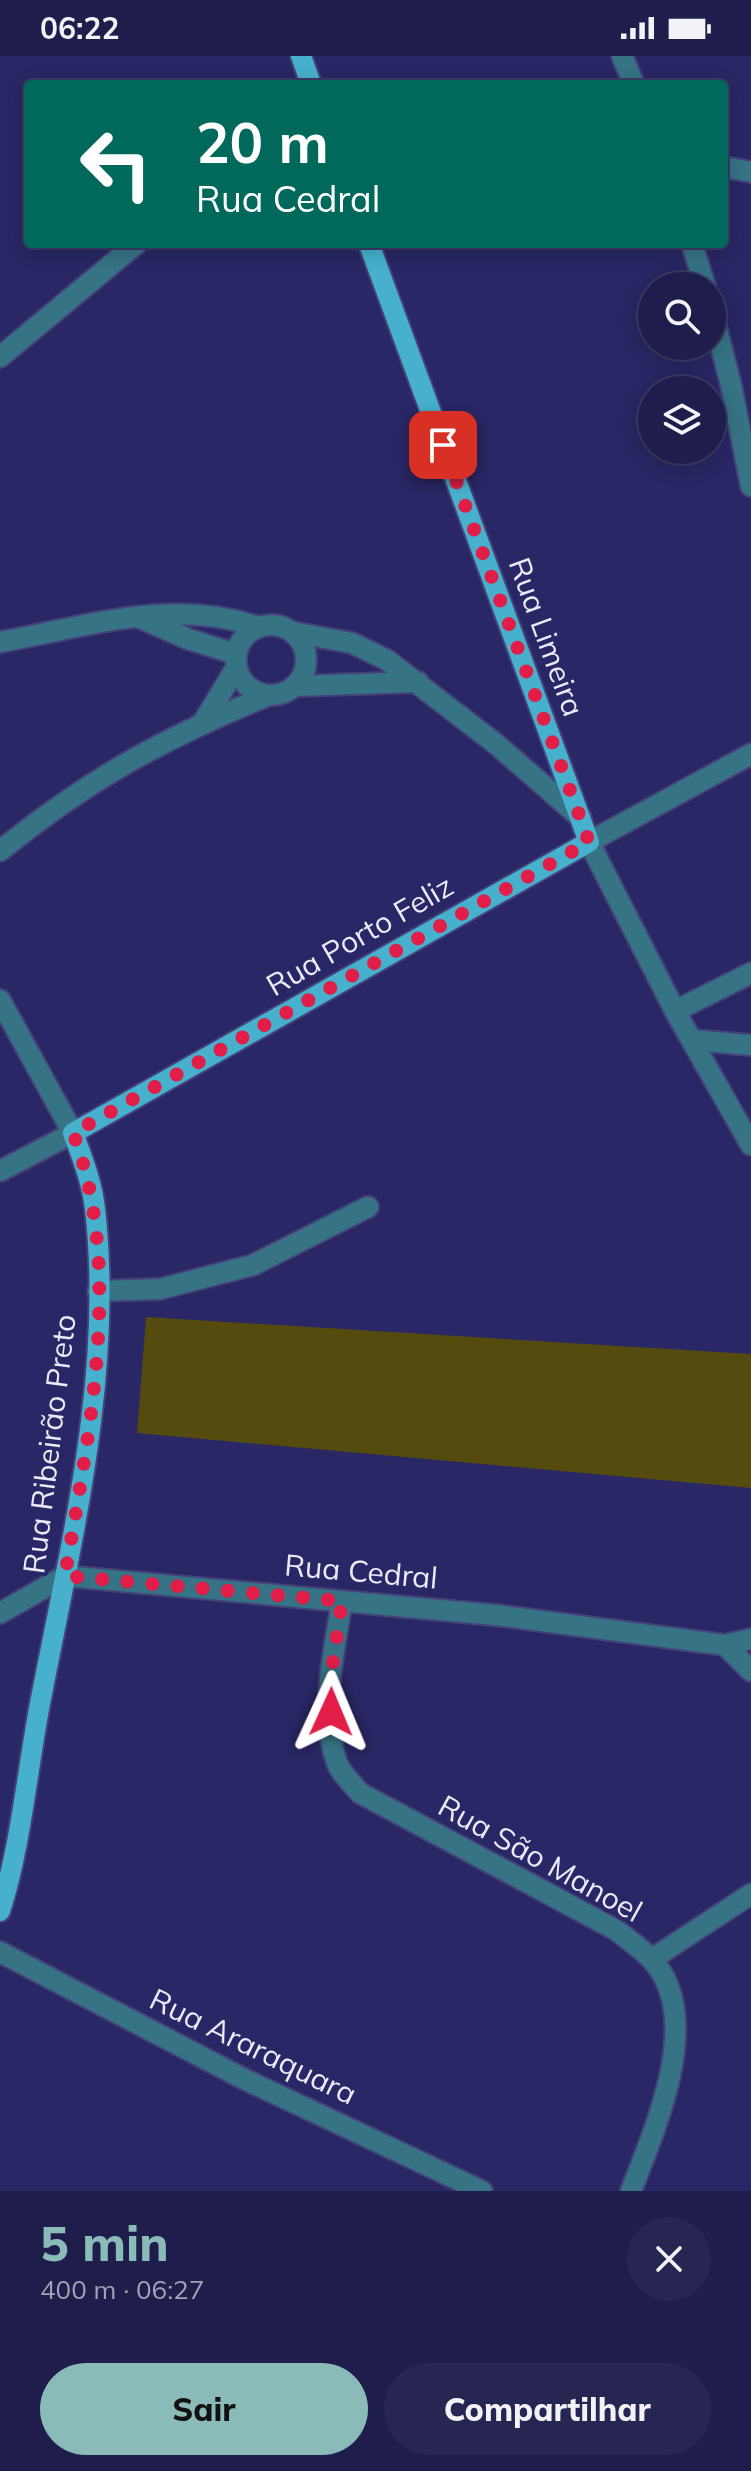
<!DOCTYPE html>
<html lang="pt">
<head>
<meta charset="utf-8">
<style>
  body { margin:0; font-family:Mulish,sans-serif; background:#272653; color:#f1f3f6; height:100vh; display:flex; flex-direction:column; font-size:30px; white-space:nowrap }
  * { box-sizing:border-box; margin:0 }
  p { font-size:26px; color:#a1a2b5 }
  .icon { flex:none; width:44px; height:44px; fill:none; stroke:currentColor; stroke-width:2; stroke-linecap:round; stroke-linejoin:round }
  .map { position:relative; height:2135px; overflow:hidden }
  .drawer { display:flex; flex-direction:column; background:#1f1d4c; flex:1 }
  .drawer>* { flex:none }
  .guide { position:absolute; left:24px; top:24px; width:704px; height:168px; border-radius:8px; box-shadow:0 4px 20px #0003,0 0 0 2px #3c3b64; background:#00695c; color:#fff; overflow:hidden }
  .controls { position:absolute; left:638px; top:216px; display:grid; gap:16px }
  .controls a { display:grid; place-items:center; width:88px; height:88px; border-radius:50%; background:#1f1d4c; box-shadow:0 4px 20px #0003,0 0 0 2px #3c3b64; font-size:40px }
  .pin { position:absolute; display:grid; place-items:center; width:68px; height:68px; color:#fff; margin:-34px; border-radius:16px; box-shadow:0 4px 12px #0006 }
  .me { position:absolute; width:88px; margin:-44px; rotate:1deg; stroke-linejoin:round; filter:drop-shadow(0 0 6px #0008) }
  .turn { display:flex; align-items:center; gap:28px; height:168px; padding:0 40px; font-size:36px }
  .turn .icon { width:104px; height:104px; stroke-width:2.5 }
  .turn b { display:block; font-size:56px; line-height:68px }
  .round { display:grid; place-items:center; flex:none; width:84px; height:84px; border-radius:42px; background:#272653 }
  .headline { display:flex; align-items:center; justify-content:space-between; height:136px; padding:0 40px }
  h1 { font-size:48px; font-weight:800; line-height:60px; color:#8bbbb9 }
  .button { display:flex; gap:16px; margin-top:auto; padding:16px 40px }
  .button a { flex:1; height:92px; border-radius:48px; background:#8bbbb9; color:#111; font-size:32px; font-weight:800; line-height:92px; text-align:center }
  .button a+a { background:#272653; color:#f1f3f6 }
  .status { display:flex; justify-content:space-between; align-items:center; height:56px; padding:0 40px; background:#1f1d4c; direction:ltr }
  .status svg { height:22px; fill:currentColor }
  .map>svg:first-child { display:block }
</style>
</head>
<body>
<div class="status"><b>06:22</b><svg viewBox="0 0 49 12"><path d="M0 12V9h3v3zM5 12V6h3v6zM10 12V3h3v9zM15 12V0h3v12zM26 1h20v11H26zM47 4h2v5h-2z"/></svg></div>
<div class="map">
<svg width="751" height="2135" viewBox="0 0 751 2135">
  <rect width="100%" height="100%" fill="#292765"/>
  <!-- green -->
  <path fill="#554b0f" d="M 146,1261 L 751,1298 L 751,1432 L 137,1377 Z"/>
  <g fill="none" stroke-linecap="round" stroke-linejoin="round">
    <defs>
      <path id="minor" d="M 622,0 L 634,28
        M 724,111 L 751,116
        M 692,188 L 705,230
        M 712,255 L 731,329 L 751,430
        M 0,301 L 136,188
        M 138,561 L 188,583 L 236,598
        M236 604a35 35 0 1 1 70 0a35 35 0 1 1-70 0Z
        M 292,576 L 352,587 L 387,604 L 496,688 L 581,762
        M 0,586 C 86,571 173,541 258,571
        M 295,630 L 418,626
        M 204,665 L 236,612
        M 751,698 L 589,786 L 675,955 L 751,1089
        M 0,795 C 89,723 162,683 267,640
        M 0,944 L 73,1077 L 0,1115
        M 675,955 L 751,917
        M 692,984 L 751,989
        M 98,1235 L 160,1233 L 253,1209 L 368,1151
        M 342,1545 C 334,1596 319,1657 337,1707 C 341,1718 353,1728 360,1737 L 616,1874 C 634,1888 653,1900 664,1921 C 696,1982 653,2077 631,2135
        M 0,1557 L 65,1520 L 495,1559 L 725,1589 L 751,1583
        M 725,1589 L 751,1615
        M 0,1896 L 246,2024 L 482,2135
        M 652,1903 L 751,1838"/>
      <path id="major" d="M 301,0 L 311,28
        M 0,1855 C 20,1794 27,1717 39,1653 C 70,1490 114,1319 95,1153 C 92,1126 82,1101 73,1077 L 589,786 L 369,188"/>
    </defs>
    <!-- minor casing -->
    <use href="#minor" stroke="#44427a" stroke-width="24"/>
    <!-- major casing -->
    <use href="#major" stroke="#44427a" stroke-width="24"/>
    <!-- minor -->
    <use href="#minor" stroke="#367385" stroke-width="20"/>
    <!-- major -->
    <use href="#major" stroke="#47b0cc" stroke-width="20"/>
  </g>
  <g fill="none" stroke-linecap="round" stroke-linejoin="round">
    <!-- route -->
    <path stroke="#e11d48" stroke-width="14" stroke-dasharray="0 25.2" d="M 331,1656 L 329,1633 L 342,1545 L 65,1520 C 88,1381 125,1213 73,1077 L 589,786 L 443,389"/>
  </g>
  <g text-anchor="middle" stroke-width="8" stroke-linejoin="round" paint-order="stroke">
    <!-- street labels -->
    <g font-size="30" fill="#e9ebfb" stroke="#292765">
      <text transform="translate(546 581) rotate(70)" y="10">Rua Limeira</text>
      <text transform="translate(360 880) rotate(-30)" y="10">Rua Porto Feliz</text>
      <text transform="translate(50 1388) rotate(-83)" y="10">Rua Ribeirão Preto</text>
      <text transform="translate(361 1516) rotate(5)" y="10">Rua Cedral</text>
      <text transform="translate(540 1803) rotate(29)" y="10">Rua São Manoel</text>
      <text transform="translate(253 1991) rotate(26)" y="10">Rua Araraquara</text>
    </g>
  </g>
</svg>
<div class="controls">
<a><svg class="icon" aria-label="search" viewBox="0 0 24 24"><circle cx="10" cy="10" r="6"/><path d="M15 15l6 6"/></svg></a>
<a><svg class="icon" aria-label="layers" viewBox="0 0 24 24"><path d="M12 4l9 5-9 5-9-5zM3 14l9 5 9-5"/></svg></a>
</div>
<div class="pin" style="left:443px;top:389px;background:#d93025"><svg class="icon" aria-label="arrive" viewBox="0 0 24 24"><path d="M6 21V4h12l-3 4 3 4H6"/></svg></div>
<svg class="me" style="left:331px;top:1656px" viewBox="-20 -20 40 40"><path d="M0-17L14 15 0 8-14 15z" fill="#e11d48" stroke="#fff" stroke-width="4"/></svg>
<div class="guide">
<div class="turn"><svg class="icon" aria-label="left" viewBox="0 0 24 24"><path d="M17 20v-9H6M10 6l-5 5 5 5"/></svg><div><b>20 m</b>Rua Cedral</div></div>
</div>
</div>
<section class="drawer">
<div class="headline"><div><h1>5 min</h1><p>400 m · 06:27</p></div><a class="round"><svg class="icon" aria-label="close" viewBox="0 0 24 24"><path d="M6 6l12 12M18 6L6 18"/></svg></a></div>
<div class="button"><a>Sair</a><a>Compartilhar</a></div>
</section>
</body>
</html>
